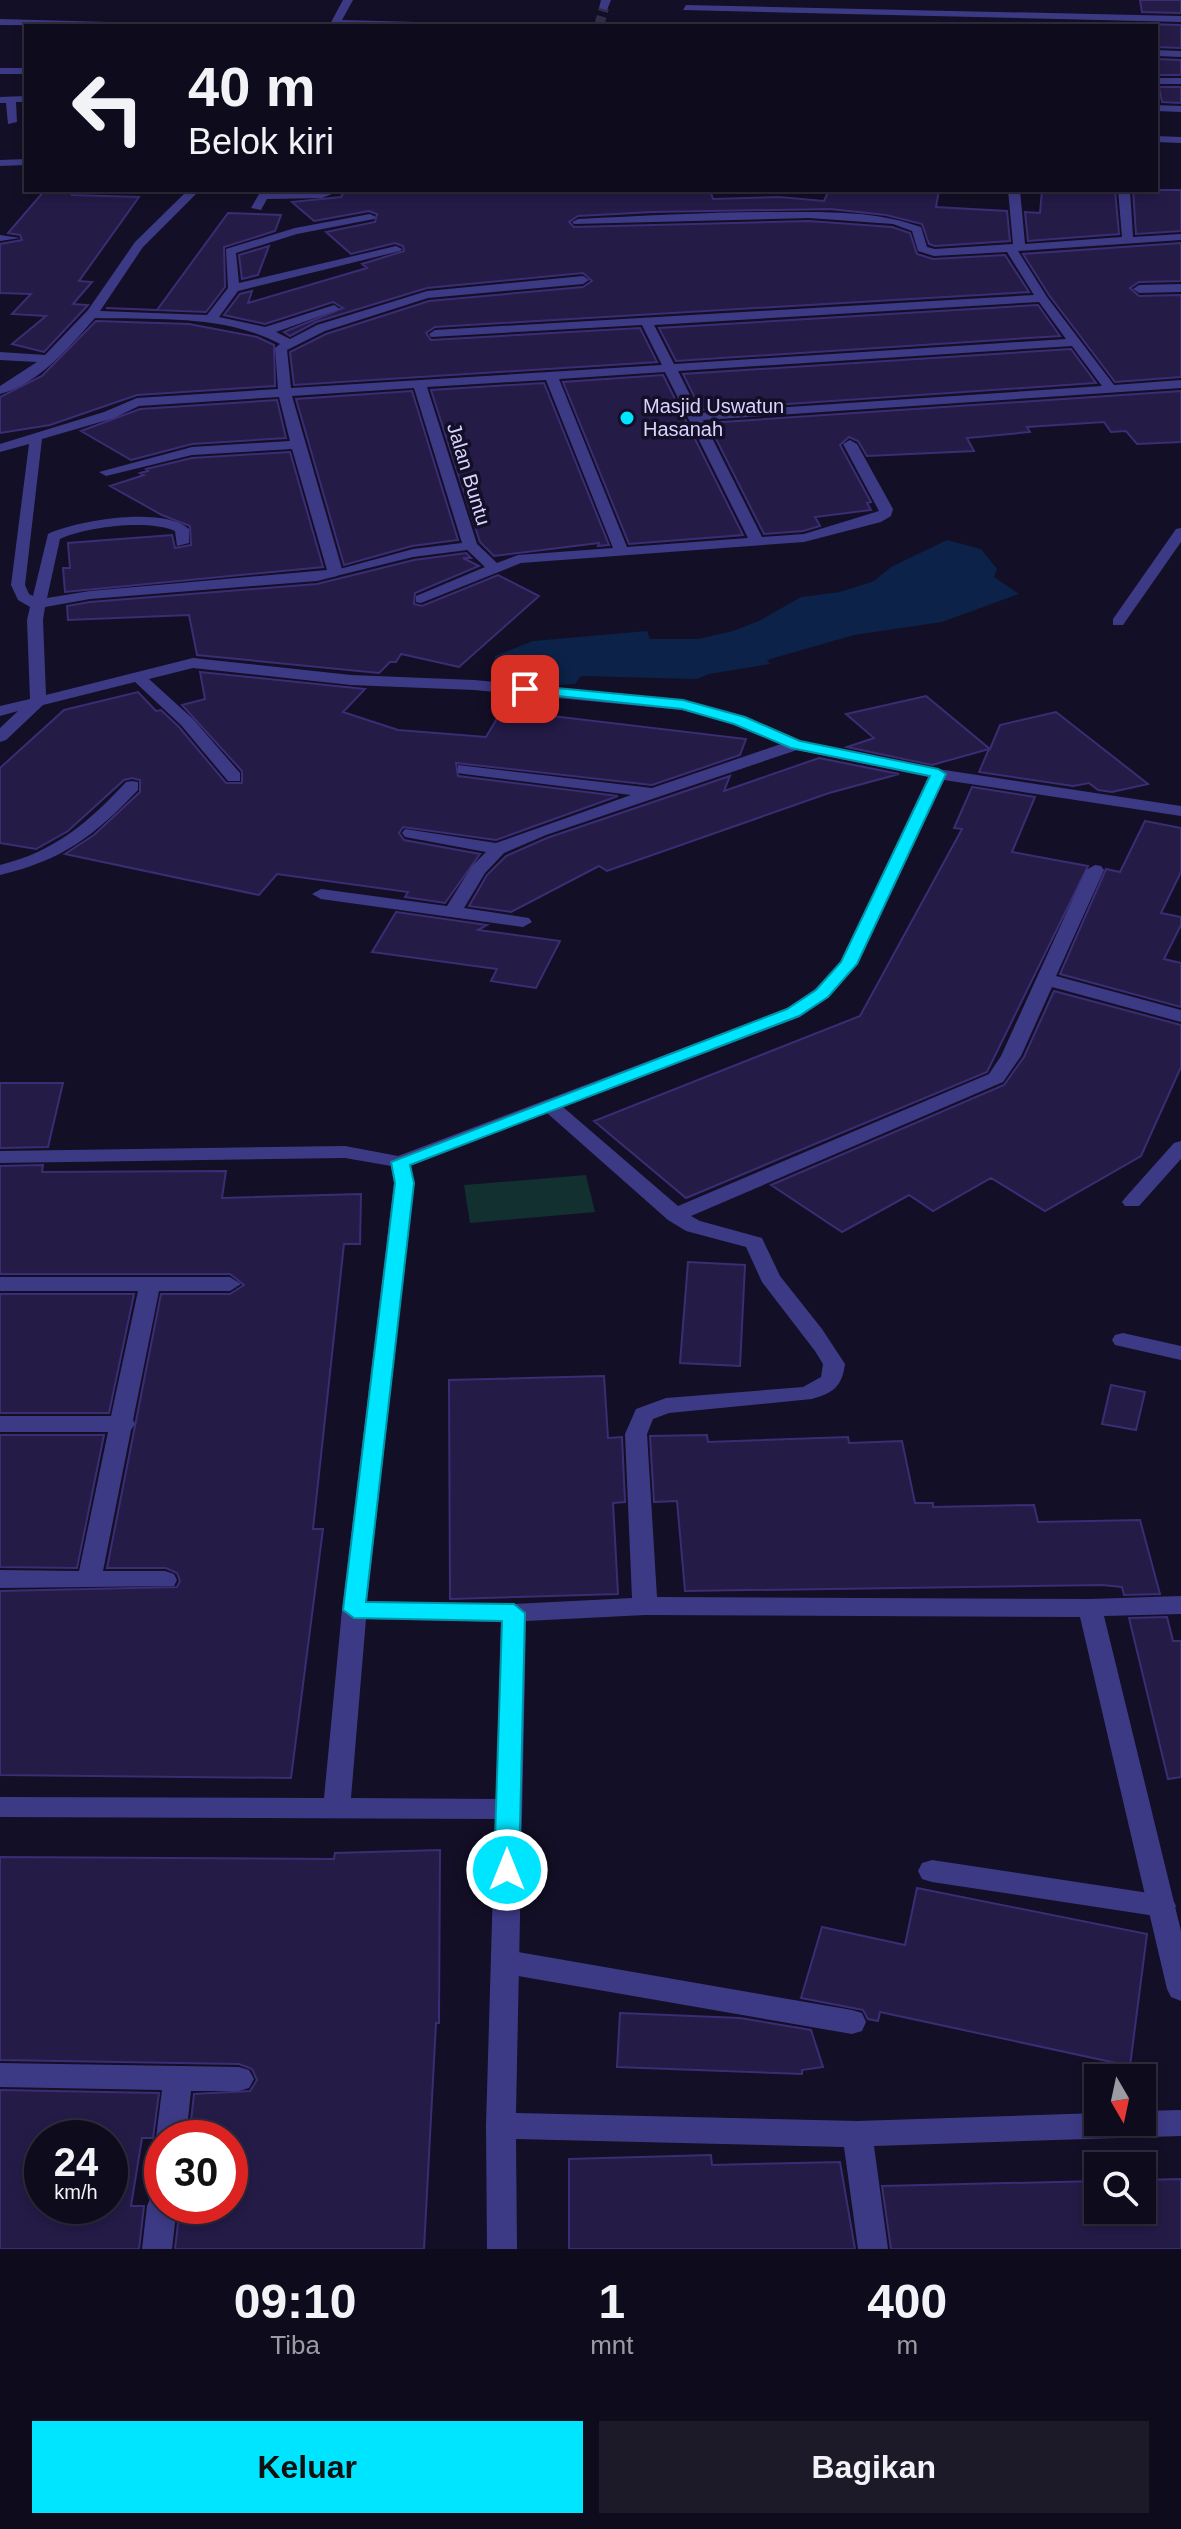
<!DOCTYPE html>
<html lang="id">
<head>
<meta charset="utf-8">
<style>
  body { margin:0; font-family:Helvetica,sans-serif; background:#1c1929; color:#f1f3f6; height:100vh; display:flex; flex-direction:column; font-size:30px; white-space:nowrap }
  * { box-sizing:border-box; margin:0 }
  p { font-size:26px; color:#9b9ba3 }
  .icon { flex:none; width:44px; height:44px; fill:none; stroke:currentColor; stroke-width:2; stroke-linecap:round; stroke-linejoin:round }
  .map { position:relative; height:2249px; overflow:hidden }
  .details { display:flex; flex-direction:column; background:#0e0b1c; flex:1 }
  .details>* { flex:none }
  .guide { position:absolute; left:24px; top:24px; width:1134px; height:168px; border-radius:0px; box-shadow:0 4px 12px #0003,0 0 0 2px #2e2b3b; background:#0e0b1c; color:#f1f3f6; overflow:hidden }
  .needle { width:52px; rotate:171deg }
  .fabs { position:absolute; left:1084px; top:2064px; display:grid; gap:16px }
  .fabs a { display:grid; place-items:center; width:72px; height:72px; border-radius:0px; background:#0e0b1c; box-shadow:0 4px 12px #0003,0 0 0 2px #2e2b3b; font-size:40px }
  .speed { position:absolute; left:24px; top:2120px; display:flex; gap:16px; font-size:40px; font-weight:700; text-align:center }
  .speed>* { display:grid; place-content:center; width:104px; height:104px; border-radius:50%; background:#0e0b1c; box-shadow:0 4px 12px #0003,0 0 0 2px #2e2b3b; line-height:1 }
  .speed small { font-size:20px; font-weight:400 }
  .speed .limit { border:12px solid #d22; background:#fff; color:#111 }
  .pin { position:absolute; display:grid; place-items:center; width:68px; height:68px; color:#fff; margin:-34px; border-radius:16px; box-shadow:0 4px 12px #0006 }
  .me { position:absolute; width:88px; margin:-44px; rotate:0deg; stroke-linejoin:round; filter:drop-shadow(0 0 6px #0008) }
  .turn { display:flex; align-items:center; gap:28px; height:168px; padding:0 32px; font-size:36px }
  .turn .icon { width:104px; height:104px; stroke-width:2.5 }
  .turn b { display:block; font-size:56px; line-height:68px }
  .eta { display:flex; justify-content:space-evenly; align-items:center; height:136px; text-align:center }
  .eta b { font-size:48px; font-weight:600; line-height:56px }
  .action { display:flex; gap:16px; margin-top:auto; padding:16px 32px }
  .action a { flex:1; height:92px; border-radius:0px; background:#00e5ff; color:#111; font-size:32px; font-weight:600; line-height:92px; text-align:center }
  .action a+a { background:#1c1929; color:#f1f3f6 }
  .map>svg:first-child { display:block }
</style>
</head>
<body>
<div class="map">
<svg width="1181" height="2249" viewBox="0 0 1181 2249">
  <rect width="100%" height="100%" fill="#130f26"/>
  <!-- green -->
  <path fill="#12302f" d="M 586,1175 L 595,1212 L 470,1223 L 464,1185 Z"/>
  <!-- water -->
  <path fill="#0c2248" d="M 947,540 L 981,549 L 997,569 L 994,577 L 1019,594 L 942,622 L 854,635 L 767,660 L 770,664 L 709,674 L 697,679 L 581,676 L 575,684 L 539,686 L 529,663 L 494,665 L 495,656 L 533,641 L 647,631 L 650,639 L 698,639 L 733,631 L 759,621 L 801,597 L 840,592 L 874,581 L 891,567 Z"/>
  <!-- building -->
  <path fill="#241b47" stroke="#3b2d73" stroke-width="2" fill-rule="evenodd" d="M 1140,0 L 1181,0 L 1181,13 L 1142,12 Z
    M 1145,24 L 1181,25 L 1181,48 L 1156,47 L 1156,26 Z
    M 1156,59 L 1181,60 L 1181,75 L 1156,75 Z
    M 1159,87 L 1181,87 L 1181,103 L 1162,102 Z
    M 45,190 L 74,190 L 72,195 L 139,197 L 79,281 L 92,282 L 73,304 L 88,305 L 44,352 L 12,344 L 46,316 L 12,314 L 31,294 L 0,293 L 0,244 L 22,240 L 20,235 L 8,233 Z
    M 345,190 L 710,190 L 713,199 L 779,197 L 824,201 L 829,190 L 939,190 L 936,207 L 1007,211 L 1010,241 L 935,246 L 929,244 L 922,224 L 886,215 L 830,209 L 652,212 L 578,216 L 569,222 L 574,227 L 809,221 L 892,227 L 910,233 L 917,254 L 933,259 L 1005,255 L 1029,292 L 435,327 L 426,333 L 431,340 L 640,328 L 657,362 L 294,385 L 290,352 L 326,334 L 429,301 L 583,287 L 592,281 L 583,273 L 427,288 L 316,322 L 290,336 L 284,332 L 343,308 L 333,302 L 265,324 L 224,315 L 240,294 L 252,291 L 248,303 L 367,268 L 362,264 L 404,251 L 403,246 L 395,243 L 351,254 L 326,232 L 375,222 L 377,214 L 369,211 L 314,221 L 292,202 L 341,197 Z
    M 1042,190 L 1115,190 L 1119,234 L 1028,241 L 1025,212 L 1040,213 Z
    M 1133,190 L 1181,190 L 1181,231 L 1136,234 Z
    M 228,213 L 281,215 L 275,231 L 224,247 L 225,287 L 206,312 L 106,308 L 157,310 Z
    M 1181,243 L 1181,281 L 1139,282 L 1130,288 L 1139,296 L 1181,295 L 1181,377 L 1115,382 L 1049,295 L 1023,254 Z
    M 269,246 L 258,275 L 242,279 L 239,255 Z
    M 1038,305 L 1060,336 L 676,361 L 659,328 Z
    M 96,321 L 189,324 L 257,337 L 274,345 L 275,386 L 137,395 L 50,425 L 0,433 L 0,397 L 42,376 Z
    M 1071,349 L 1096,383 L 701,410 L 683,374 Z
    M 663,375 L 743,535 L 629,544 L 563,382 Z
    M 544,383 L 609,545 L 598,546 L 599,543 L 494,556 L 480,542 L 431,390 Z
    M 412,391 L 458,540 L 412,546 L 344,565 L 296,399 Z
    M 1181,391 L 1181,442 L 1137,444 L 1126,431 L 1111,432 L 1104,422 L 1027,427 L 1030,432 L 967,438 L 974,451 L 867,456 L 858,441 L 849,437 L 840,445 L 871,502 L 867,503 L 871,510 L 815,517 L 820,526 L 803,531 L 764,534 L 708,423 Z
    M 277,400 L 286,438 L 192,444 L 131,460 L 81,431 L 140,409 Z
    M 290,452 L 323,567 L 65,592 L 63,568 L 70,568 L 68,543 L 172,535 L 175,548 L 191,545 L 190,526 L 162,515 L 110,486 L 144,475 L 140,473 L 148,471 L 146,469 L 192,458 Z
    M 466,553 L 471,558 L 463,558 L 479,566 L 415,593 L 414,604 L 422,606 L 498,575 L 539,596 L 459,667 L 401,654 L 396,662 L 390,662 L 379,673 L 197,655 L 189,615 L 68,620 L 67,606 L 90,602 L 317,584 L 414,560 Z
    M 200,672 L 365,689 L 343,712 L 398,730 L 486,737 L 502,710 L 746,739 L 740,755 L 652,785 L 456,763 L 458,776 L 618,796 L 496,840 L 403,827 L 399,833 L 404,840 L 480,854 L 445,903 L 405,897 L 408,892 L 277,874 L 259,895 L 65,854 L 94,835 L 140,792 L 140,780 L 132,778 L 124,780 L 68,831 L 36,849 L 0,843 L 0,768 L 64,710 L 138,692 L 156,711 L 161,710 L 179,727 L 226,783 L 242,783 L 242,771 L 182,705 L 205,699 Z
    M 926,696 L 990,749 L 1000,725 L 1056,712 L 1148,784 L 1112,792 L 1098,790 L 1089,783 L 1073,786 L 979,772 L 989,749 L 932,765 L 847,747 L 874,738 L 846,714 Z
    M 819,758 L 899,774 L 829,793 L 607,871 L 599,866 L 511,912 L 469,906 L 487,875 L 506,856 L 547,838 L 730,776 L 724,791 Z
    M 972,787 L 1035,797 L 1012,852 L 1088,866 L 987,1072 L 686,1198 L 594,1121 L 860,1016 L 962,829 L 954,828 Z
    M 1145,821 L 1181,828 L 1181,872 L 1161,913 L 1181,917 L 1181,925 L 1164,959 L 1181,963 L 1181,1007 L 1060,974 L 1106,869 L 1120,872 Z
    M 396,912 L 487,925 L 478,930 L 560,941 L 536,988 L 491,981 L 497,969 L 372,952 Z
    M 1054,991 L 1181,1025 L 1181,1067 L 1141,1156 L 1045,1211 L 991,1178 L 933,1211 L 909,1195 L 842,1232 L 771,1185 L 1004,1085 L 1024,1057 Z
    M 0,1083 L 63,1083 L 48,1147 L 0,1148 Z
    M 43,1165 L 42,1172 L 226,1171 L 222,1198 L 361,1194 L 360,1244 L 344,1244 L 313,1529 L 323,1529 L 291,1778 L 0,1775 L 0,1591 L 177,1587 L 180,1581 L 177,1573 L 166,1568 L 107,1568 L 161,1294 L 230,1294 L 244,1285 L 230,1274 L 0,1274 L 0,1166 Z
    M 688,1262 L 745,1265 L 740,1366 L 680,1363 Z
    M 0,1294 L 134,1294 L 109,1413 L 0,1413 Z
    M 604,1376 L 608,1438 L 622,1437 L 625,1502 L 613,1503 L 618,1594 L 450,1599 L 449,1380 Z
    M 1111,1385 L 1145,1392 L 1136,1430 L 1102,1424 Z
    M 0,1435 L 104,1435 L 77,1568 L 0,1567 Z
    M 707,1435 L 708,1442 L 848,1437 L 849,1443 L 902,1441 L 915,1503 L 933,1503 L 933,1507 L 1034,1505 L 1038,1522 L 1140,1520 L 1160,1594 L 1124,1595 L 1122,1587 L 1102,1585 L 685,1591 L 677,1501 L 654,1502 L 650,1436 Z
    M 1167,1617 L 1173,1641 L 1181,1641 L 1181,1777 L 1168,1779 L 1129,1618 Z
    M 440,1850 L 439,2023 L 436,2023 L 424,2249 L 175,2249 L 180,2206 L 230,2206 L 230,2138 L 189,2138 L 194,2094 L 250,2091 L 257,2080 L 252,2069 L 239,2064 L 0,2060 L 0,1857 L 334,1859 L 335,1853 Z
    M 917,1888 L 1147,1934 L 1130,2066 L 880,2012 L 878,2021 L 868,2019 L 863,2010 L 801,1998 L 822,1927 L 905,1945 Z
    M 620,2013 L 740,2018 L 811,2030 L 823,2067 L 802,2070 L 802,2074 L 617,2067 Z
    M 0,2090 L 159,2093 L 153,2138 L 142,2138 L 131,2206 L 144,2206 L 139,2249 L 0,2249 ZM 42,2138 L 110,2138 L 110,2206 L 42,2206 Z
    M 711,2155 L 712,2165 L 840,2162 L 855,2249 L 569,2249 L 569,2159 Z
    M 1181,2179 L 1181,2249 L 891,2249 L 882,2186 L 1098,2181 L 1098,2210 L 1142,2210 L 1142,2180 Z"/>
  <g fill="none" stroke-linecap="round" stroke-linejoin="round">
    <!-- street-tunnel -->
    <path stroke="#312d47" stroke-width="10" stroke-dasharray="10 5" stroke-linecap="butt" d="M 599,26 L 604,8"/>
    <!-- lane -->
    <path fill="#3d3a85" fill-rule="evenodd" d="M 470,542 L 475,543 L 475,549 L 413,557 L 332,577 L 325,573 L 413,549 Z
      M 932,1860 L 1162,1895 L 1172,1898 L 1176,1906 L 1172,1914 L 1162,1917 L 932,1882 L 922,1879 L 918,1871 L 922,1863 Z
      M 506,1950 L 852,2010 L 862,2013 L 866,2022 L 862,2031 L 852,2034 L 506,1974 L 496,1970 L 492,1962 L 496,1954 Z"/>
    <!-- street -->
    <path fill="#3d3a85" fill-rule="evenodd" d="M 343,0 L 353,0 L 342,20 L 454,23 L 459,26 L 329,26 Z
      M 601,0 L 611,0 L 607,10 L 599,8 Z
      M 686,5 L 1181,16 L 1181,22 L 683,10 Z
      M 0,19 L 145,23 L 150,26 L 0,25 Z
      M 1156,50 L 1181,51 L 1181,57 L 1156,56 Z
      M 0,68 L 26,68 L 26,74 L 0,74 Z
      M 1156,78 L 1181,78 L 1181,84 L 1156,84 Z
      M 26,96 L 26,102 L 16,102 L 17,122 L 8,124 L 6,103 L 0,103 L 0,97 Z
      M 1156,105 L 1181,106 L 1181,112 L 1156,111 Z
      M 1156,136 L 1181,137 L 1181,143 L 1156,142 Z
      M 26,159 L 26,165 L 0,166 L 0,160 Z
      M 188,190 L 200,190 L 143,247 L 100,311 L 207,315 L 228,288 L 226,249 L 295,228 L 370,214 L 376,217 L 374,219 L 297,234 L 236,253 L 239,283 L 396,246 L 402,249 L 400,251 L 238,291 L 219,317 L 265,327 L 334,305 L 340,309 L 276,332 L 290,339 L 317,325 L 427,291 L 583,276 L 589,280 L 583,284 L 428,298 L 325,331 L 287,350 L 291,388 L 662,365 L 642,325 L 431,337 L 429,334 L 435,330 L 1034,295 L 1007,252 L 934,256 L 918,251 L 912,231 L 893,224 L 809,218 L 574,224 L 572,222 L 578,219 C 644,216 709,212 775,212 C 824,212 874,210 921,227 L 927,247 L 935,249 L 1013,244 L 1008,190 L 1020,190 L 1025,244 L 1122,237 L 1118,190 L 1130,190 L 1133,237 L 1181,234 L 1181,240 L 1018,251 L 1047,297 L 1114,385 L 1181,380 L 1181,388 L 703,420 L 762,537 L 804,534 L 879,511 L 843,444 L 850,440 L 857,444 L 893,509 L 891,516 L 881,522 L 804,542 L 521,563 L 421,603 L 416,602 L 416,596 L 485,567 L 463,546 L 414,388 L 292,396 L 342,569 L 337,576 L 317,581 L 90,599 L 45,607 L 43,620 L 46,695 L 193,658 L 351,675 L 474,680 L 683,700 L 746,717 L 801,741 L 938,769 L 1181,806 L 1181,816 L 944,780 L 858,964 L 829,997 L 800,1017 L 563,1107 L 678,1206 L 989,1074 L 1001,1056 L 1086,870 L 1095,865 L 1101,866 L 1104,870 L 1056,976 L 1181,1010 L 1181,1022 L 1052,987 L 1021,1056 L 1003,1082 L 691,1216 L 700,1221 L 762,1238 L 780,1276 L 822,1329 L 845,1364 C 842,1387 833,1393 812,1399 L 669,1413 L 653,1419 L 647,1434 L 657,1597 L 1090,1599 L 1181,1596 L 1181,1614 L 1104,1616 L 1181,1931 L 1181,2001 L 1171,1997 L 1167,1989 L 1080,1617 L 645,1615 L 526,1621 L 516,2113 L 857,2121 L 1098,2113 L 1098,2122 L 1142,2122 L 1142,2111 L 1181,2110 L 1181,2136 L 874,2146 L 888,2249 L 858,2249 L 844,2147 L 516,2139 L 517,2249 L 487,2249 L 486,2126 L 495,1819 L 0,1817 L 0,1797 L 324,1798 L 342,1610 L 394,1183 L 391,1166 L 345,1158 L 0,1163 L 0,1151 L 345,1146 L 398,1156 L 786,1009 L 815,989 L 841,962 L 928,777 L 797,750 L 546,835 L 504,853 L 485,873 L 464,908 L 529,918 L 532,922 L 523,927 L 321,899 L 312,894 L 321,889 L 447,906 L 472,866 L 486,852 L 405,837 L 402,833 L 405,829 L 496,843 L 631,795 L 464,774 L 458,773 L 458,765 L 652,788 L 781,744 L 734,723 L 682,710 L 474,690 L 351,685 L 193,668 L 149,679 L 193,719 L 240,773 L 240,781 L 228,781 L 181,725 L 135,682 L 43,705 L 6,740 L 0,742 L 0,728 L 18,711 L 0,716 L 0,706 L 30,699 L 27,620 L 30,607 L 18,600 L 11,585 L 29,444 L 0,452 L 0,444 L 104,412 L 137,398 L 278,389 L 275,348 L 280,344 C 223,314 157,320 95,318 C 69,347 39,384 0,394 L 0,386 L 37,362 L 0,360 L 0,352 L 45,355 L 88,310 L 135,242 ZM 1039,302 L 1066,339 L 674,364 L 654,325 ZM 1072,346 L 1102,386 L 699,413 L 678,371 ZM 665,372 L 748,538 L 627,547 L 559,379 ZM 546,380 L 613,548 L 518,555 L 497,563 L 477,544 L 427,387 ZM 279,397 L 290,441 L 192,447 L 99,472 L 106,476 L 192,455 L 292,449 L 327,570 L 90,591 L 47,598 L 60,539 C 86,527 148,519 175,531 L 177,546 L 189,543 L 189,529 C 164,506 77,520 48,534 L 33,596 L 29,594 L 25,585 L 42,439 L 114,418 L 139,406 ZM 547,1113 L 668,1220 L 686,1231 L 746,1247 L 762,1282 L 815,1351 L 823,1364 L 821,1377 L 803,1387 L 666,1398 L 636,1409 L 625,1434 L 632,1598 L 514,1604 L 367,1601 L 414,1183 L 411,1165 ZM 366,1619 L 501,1622 L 496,1799 L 351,1798 Z
      M 342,190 L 322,198 L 267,199 L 261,210 L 251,208 L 259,194 L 263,193 Z
      M 0,235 L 20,238 L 0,241 Z
      M 1181,284 L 1181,292 L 1139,293 L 1133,289 L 1139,285 Z
      M 1181,528 L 1181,542 L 1123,625 L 1113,625 L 1113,619 L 1176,529 Z
      M 132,781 L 138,782 L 138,790 C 94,836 63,860 0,875 L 0,865 C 54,852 89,822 126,782 Z
      M 1181,1141 L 1181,1159 L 1139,1206 L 1125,1206 L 1122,1202 L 1125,1198 L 1174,1143 Z
      M 0,1277 L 230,1277 L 241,1284 L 230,1291 L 159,1291 L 133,1420 L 135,1424 L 131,1430 L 103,1571 L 165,1571 L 174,1574 L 177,1580 L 174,1586 L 0,1588 L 0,1570 L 79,1571 L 108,1432 L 0,1432 L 0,1416 L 111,1416 L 138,1291 L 0,1291 Z
      M 1123,1333 L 1181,1346 L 1181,1360 L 1115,1345 L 1112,1340 L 1115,1335 Z
      M 0,2063 L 239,2067 L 249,2070 L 254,2079 L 249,2088 L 239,2091 L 191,2091 L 186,2138 L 162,2138 L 162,2148 L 156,2138 L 162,2090 L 0,2087 Z
      M 162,2192 L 162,2206 L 177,2206 L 172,2249 L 142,2249 L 147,2206 L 151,2196 Z"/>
  </g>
  <!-- route -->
  <path fill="#00e5ff" stroke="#0095a6" stroke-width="2" d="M 525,685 L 683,700 L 745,717 L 800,741 L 938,769 L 946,774 L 857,964 L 828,997 L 799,1016 L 410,1165 L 414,1183 L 366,1602 L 514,1604 L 525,1613 L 519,1870 L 516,1877 L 507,1880 L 498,1877 L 494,1870 L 502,1621 L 354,1618 L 343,1610 L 395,1183 L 391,1162 L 787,1009 L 816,990 L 841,962 L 930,776 L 791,748 L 734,724 L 682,709 L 520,692 L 520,686 Z"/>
  <!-- markers -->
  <circle fill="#00e5ff" stroke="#130f26" stroke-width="3" cx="627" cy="418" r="8"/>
  <g text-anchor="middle" stroke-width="7" stroke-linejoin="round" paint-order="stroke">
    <!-- far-poi labels -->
    <g font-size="20" fill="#d9d4ff" stroke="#130f26" text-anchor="start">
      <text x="643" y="413">Masjid Uswatun<tspan x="643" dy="23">Hasanah</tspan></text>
    </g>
    <!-- far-street labels -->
    <g font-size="20" fill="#d9d4ff" stroke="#130f26">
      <text transform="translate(469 474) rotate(73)" y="7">Jalan Buntu</text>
    </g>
  </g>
</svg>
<div class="fabs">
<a><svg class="needle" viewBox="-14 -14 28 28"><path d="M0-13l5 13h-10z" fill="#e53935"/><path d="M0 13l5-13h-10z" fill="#9b9ba3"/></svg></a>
<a><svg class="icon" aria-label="search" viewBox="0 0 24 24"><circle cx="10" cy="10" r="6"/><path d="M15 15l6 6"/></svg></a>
</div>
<div class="speed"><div>24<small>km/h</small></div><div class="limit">30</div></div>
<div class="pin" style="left:525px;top:689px;background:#d93025"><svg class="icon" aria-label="arrive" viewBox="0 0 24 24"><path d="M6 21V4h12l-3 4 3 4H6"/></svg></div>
<svg class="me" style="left:507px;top:1870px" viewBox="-20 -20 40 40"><circle r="17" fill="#00e5ff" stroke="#fff" stroke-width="3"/><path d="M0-11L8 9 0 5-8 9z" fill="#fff"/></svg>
<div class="guide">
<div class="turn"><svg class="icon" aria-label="left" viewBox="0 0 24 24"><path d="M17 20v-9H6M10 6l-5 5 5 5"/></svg><div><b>40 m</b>Belok kiri</div></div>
</div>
</div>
<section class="details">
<div class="eta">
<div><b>09:10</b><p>Tiba</p></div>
<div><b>1</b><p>mnt</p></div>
<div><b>400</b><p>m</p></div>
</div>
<div class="action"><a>Keluar</a><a>Bagikan</a></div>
</section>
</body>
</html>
